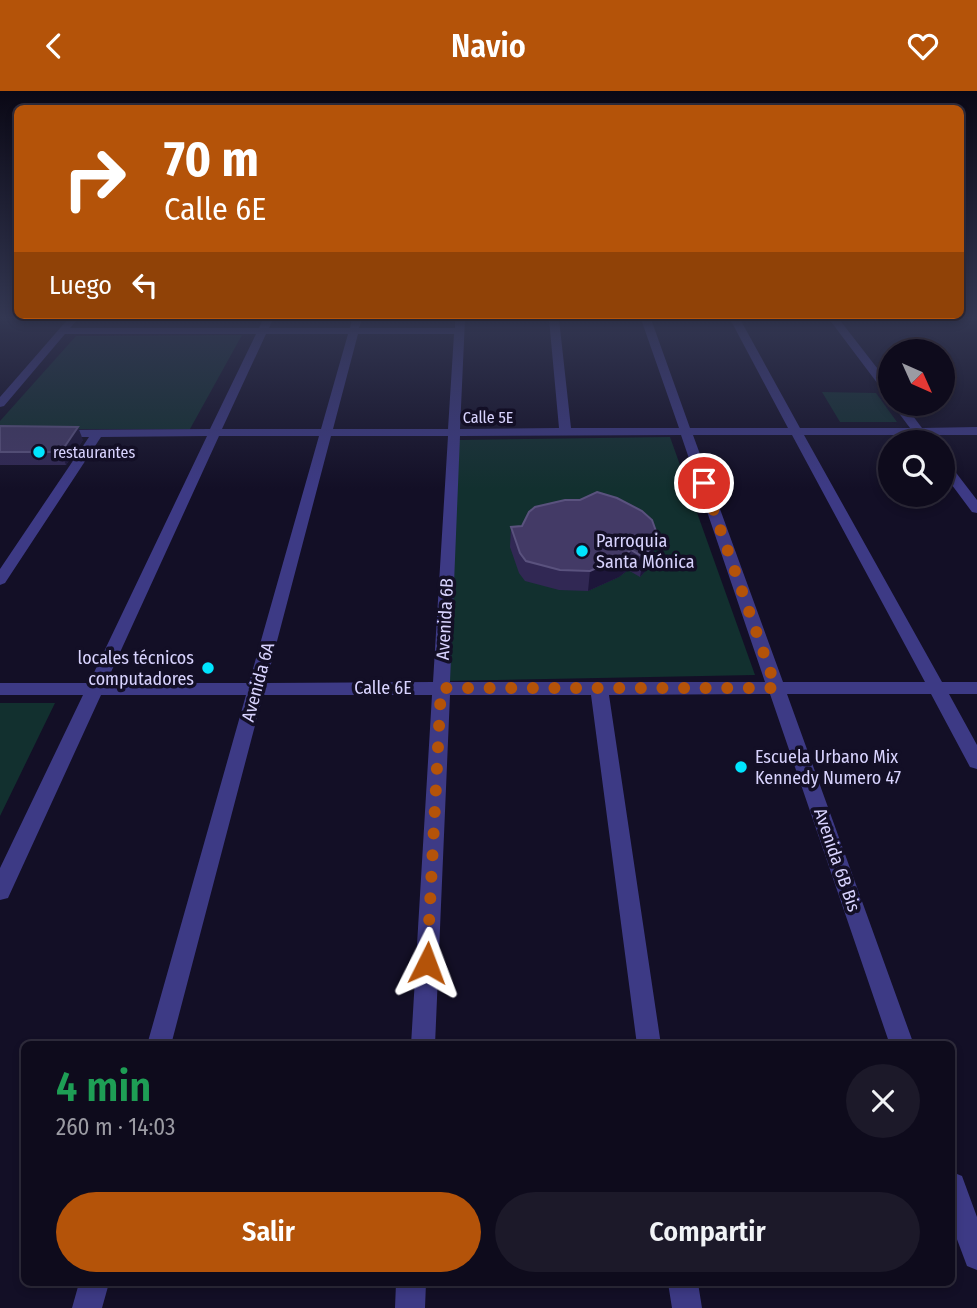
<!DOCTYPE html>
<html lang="es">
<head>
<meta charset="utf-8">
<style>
  body { margin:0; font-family:"Fira Sans Condensed",sans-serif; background:#1c1929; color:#f1f3f6; height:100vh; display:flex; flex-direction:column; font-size:26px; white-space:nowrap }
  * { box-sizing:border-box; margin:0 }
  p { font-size:23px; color:#9b9ba3 }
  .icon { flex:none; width:38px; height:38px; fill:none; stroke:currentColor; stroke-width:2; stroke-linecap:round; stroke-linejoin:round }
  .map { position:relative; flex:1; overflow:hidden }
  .drawer { position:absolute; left:21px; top:950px; width:934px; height:245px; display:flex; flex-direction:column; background:#0e0b1c; border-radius:10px; box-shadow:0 4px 10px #0003,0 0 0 2px #2e2b3b }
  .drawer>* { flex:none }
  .top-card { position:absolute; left:14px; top:14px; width:950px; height:214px; border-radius:10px; box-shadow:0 4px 10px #0003,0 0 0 2px #2e2b3b; background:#b45309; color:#fff; overflow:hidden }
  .needle { width:46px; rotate:135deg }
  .tools { position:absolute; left:878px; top:248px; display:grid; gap:14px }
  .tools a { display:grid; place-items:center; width:77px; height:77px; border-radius:50%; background:#0e0b1c; box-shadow:0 4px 10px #0003,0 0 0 2px #2e2b3b; font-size:35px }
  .pin { position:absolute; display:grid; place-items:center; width:60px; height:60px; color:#fff; margin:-30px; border:4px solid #fff; border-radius:50%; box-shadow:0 2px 7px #0007 }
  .me { position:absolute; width:77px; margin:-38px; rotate:3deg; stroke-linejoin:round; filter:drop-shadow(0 0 5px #0008) }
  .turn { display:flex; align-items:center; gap:24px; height:147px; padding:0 35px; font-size:32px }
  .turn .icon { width:91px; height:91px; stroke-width:2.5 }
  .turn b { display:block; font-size:49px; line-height:60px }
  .then { display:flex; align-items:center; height:66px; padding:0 35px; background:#0003; gap:14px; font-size:26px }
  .round { display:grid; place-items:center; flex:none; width:74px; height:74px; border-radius:37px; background:#1c1929 }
  .overview { display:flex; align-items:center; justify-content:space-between; height:119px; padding:0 35px }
  h1 { font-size:42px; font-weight:600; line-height:52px; color:#1e9e55 }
  .primary-button { display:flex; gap:14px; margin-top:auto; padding:14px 35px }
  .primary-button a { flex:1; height:80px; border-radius:42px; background:#b45309; color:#fff; font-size:28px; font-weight:600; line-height:80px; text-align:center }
  .primary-button a+a { background:#1c1929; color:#f1f3f6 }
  header { display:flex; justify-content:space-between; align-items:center; height:91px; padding:0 35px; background:#b45309; color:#fff; font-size:32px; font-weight:600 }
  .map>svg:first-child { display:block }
</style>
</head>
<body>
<header><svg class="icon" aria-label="back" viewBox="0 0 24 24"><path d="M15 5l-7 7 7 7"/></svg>Navio<svg class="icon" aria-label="heart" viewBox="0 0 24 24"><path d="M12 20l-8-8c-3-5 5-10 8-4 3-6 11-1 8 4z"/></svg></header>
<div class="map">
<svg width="977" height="1217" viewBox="0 0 977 1217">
  <rect width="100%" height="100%" fill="#130f26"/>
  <!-- green -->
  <path fill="#12302f" d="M 242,244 L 190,338 L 0,338 L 0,330 L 76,245 Z
    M 822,301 L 876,302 L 897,331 L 840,331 Z
    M 670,346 L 755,584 L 443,590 L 459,349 Z
    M 0,612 L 55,612 L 0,725 Z"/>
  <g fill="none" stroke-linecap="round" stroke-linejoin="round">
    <!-- street -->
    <path fill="#3d3a85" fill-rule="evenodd" d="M 68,228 L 78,228 L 70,237 L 259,237 L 263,228 L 273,228 L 269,237 L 350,237 L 352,228 L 362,228 L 359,237 L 455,237 L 455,228 L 465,228 L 460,338 L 559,337 L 549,228 L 559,228 L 571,337 L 679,337 L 641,228 L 651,228 L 690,337 L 788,337 L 730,228 L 740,228 L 800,337 L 910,337 L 892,313 L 904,313 L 922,337 L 977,336 L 977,344 L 928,344 L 930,347 L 924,351 L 915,344 L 804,344 L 942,591 L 977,591 L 977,603 L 949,603 L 977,654 L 977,678 L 970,676 L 931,603 L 787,603 L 914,954 L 890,954 L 770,603 L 609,604 L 661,954 L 637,954 L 591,604 L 450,604 L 435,954 L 411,954 L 432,604 L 263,604 L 171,954 L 147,954 L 246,604 L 101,604 L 8,807 L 0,809 L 0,777 L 83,604 L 0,604 L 0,592 L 89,592 L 207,345 L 101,346 L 5,492 L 0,494 L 0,478 L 89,346 L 57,346 L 51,342 L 53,339 L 210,338 L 256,243 L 65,243 L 4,315 L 0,316 L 0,306 ZM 266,243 L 348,243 L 321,338 L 222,338 ZM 358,243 L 454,243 L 448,338 L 333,338 ZM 681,344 L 765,591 L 450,591 L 460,345 ZM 693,344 L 792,344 L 925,591 L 783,591 ZM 219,345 L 319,345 L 249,592 L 106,592 ZM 331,345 L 448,345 L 433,591 L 266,592 Z
      M 829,228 L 839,228 L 891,295 L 891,306 L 887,305 Z
      M 943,369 L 947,370 L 977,409 L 977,422 L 972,421 L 943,382 Z
      M 952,1081 L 962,1085 L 977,1126 L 977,1179 L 967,1175 L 952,1135 Z
      M 79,1192 L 109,1192 L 102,1217 L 72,1217 Z
      M 396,1192 L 426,1192 L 425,1217 L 395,1217 Z
      M 668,1192 L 698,1192 L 702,1217 L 672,1217 Z"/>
  </g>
  <!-- wall -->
  <path fill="#312854" d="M 0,335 L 83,349 L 66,374 L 0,374 Z
    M 511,436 L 657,443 L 651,474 L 640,486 L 628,479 L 619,486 L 588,500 L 559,499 L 525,490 L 519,482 L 510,456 Z"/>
  <!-- shaded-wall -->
  <path fill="#1d163a" d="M 78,336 L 83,349 L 66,374 L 61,361 Z
    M 657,443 L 651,474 L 640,486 L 643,466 Z
    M 631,459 L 628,479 L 619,486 L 588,500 L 590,480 Z"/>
  <!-- building -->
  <path fill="#433a66" stroke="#5a527e" stroke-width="2" d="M 0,335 L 78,336 L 61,361 L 0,361 Z
    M 597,401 L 617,407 L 642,420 L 652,429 L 657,443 L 654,454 L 643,466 L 631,459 L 622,466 L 590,480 L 560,479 L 526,470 L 520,462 L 511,436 L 522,435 L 529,421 L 535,416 L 565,409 L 580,409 Z"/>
  <!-- sky -->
  <linearGradient id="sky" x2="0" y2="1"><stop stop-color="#0a0815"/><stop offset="0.57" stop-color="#333752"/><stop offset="1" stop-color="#333752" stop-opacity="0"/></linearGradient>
  <rect width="977" height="398" fill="url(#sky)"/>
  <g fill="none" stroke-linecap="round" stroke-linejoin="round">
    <!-- route -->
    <path stroke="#b45309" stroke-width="12" stroke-dasharray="0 21.6" d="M 427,872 L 441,597 L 776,597 L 704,392"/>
  </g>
  <!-- markers -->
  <g fill="#00e5ff" stroke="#130f26" stroke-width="2.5">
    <circle cx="39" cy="361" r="7"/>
    <circle cx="582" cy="460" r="7"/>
    <circle cx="208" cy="577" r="7"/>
    <circle cx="741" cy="676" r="7"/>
  </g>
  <g text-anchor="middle" stroke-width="7" stroke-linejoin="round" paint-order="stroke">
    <!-- far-street labels -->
    <g font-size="16" fill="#d9d4ff" stroke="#130f26">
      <text x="488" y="332">Calle 5E</text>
    </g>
    <!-- far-poi labels -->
    <g font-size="16" fill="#d9d4ff" stroke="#130f26" text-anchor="start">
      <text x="53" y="367">restaurantes</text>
    </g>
    <!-- poi labels -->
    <g font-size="18" fill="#d9d4ff" stroke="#130f26" text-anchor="start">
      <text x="596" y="456">Parroquia<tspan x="596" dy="21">Santa Mónica</tspan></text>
      <text x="194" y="573" text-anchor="end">locales técnicos<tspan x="194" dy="21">computadores</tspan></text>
      <text x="755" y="672">Escuela Urbano Mix<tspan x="755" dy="21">Kennedy Numero 47</tspan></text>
    </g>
    <!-- street labels -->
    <g font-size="18" fill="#d9d4ff" stroke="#130f26">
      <text transform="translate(445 528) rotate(-87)" y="6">Avenida 6B</text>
      <text transform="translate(258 591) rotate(-75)" y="6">Avenida 6A</text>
      <text x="383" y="603">Calle 6E</text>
      <text transform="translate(837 769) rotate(71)" y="6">Avenida 6B Bis</text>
    </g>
  </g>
</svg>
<div class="tools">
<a><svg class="needle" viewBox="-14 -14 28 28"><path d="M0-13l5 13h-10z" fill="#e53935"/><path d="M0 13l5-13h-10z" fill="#9b9ba3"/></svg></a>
<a><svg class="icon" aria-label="search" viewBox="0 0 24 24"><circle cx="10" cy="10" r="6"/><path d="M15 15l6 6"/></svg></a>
</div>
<div class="pin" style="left:704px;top:392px;background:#d93025"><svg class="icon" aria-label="arrive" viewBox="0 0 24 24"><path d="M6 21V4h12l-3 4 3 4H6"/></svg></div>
<svg class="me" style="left:427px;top:872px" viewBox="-20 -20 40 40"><path d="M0-17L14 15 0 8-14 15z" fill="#b45309" stroke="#fff" stroke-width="4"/></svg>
<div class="top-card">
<div class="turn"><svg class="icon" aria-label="right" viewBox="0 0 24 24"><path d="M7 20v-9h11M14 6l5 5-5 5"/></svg><div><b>70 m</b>Calle 6E</div></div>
<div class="then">Luego<svg class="icon" aria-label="left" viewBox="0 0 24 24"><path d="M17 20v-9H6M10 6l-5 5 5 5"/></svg></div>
</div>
<section class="drawer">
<div class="overview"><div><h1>4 min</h1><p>260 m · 14:03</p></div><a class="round"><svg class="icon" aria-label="close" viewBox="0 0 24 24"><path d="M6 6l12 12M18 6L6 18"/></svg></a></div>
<div class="primary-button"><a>Salir</a><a>Compartir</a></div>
</section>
</div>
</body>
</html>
